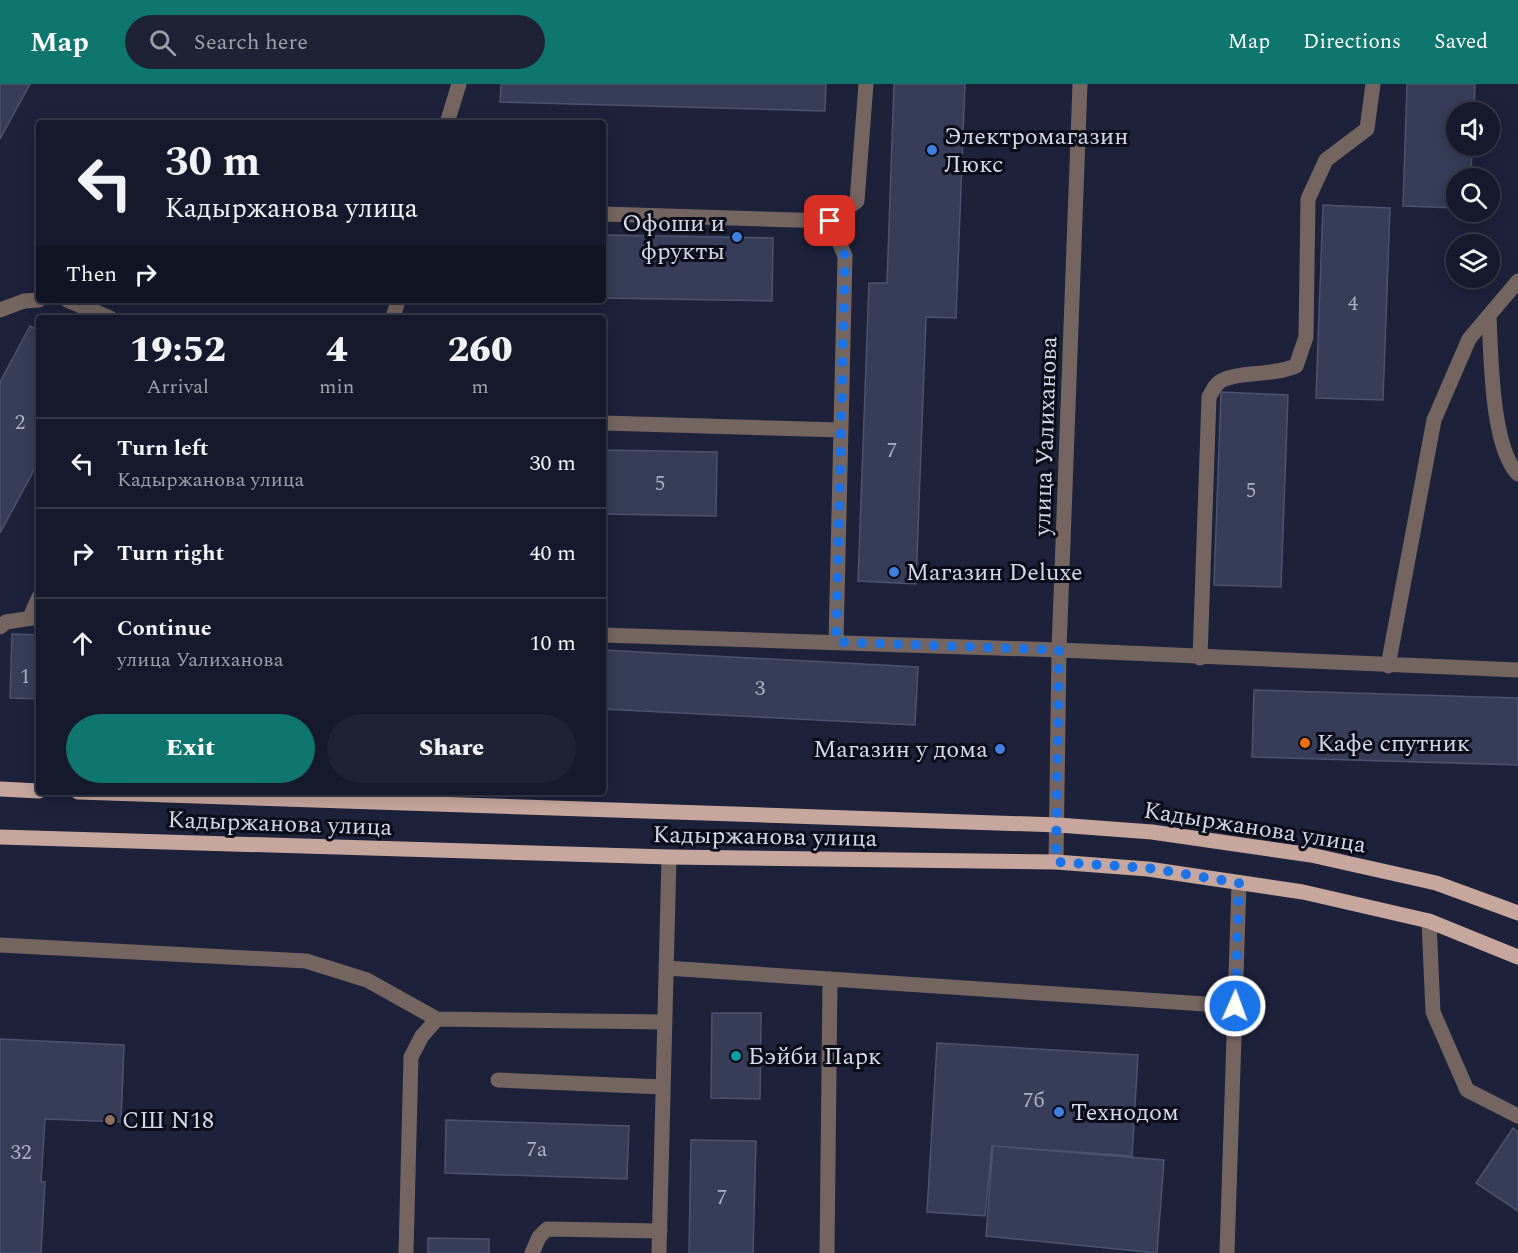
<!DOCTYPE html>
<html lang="en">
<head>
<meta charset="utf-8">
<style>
  body { margin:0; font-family:Spectral,serif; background:#1f2234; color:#f1f3f6; height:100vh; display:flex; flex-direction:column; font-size:22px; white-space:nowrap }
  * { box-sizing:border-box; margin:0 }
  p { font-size:20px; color:#9ea0a9 }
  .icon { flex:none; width:33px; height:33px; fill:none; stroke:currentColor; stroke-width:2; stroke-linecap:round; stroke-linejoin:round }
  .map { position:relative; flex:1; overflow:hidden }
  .panel { position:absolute; left:36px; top:231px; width:570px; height:480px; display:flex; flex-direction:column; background:#16192c; border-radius:6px; box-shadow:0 3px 15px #0003,0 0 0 2px #353848 }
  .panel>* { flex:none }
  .hud { position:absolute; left:36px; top:36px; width:570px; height:183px; border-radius:6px; box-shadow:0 3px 15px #0003,0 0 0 2px #353848; background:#16192c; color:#f1f3f6; overflow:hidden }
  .controls { position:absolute; left:1446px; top:18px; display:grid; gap:12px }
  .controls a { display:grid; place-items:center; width:54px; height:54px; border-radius:50%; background:#16192c; box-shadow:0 3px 15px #0003,0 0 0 2px #353848; font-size:30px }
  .pin { position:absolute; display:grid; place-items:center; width:51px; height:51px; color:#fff; margin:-26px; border-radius:12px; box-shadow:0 3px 9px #0006 }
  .me { position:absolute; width:66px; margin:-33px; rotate:2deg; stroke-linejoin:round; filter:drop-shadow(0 0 4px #0008) }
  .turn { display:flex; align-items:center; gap:21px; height:126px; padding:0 30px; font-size:27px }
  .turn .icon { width:78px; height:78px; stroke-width:2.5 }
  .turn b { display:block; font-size:42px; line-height:51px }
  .then { display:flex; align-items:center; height:57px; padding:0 30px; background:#0003; gap:12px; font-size:22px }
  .eta { display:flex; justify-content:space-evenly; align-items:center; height:102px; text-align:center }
  .eta b { font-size:36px; font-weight:800; line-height:42px }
  .cta { display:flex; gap:12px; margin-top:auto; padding:12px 30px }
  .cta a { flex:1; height:69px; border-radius:36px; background:#0f766e; color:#fff; font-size:24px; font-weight:800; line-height:69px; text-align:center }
  .cta a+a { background:#1f2234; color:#f1f3f6 }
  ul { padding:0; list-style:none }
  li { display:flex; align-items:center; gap:18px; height:90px; padding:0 30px; border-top:2px solid #353848 }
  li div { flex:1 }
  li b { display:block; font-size:22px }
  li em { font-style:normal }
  header { display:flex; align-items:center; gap:36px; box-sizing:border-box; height:84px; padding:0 30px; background:#0f766e; color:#fff }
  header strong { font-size:28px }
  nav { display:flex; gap:33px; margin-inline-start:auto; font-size:21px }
  .search { width:420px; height:54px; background:#1f2234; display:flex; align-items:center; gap:15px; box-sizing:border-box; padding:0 21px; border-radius:33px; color:#9ea0a9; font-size:22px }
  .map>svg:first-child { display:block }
</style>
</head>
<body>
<header>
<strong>Map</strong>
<div class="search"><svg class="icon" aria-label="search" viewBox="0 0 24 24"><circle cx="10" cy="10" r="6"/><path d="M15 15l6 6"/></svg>Search here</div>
<nav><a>Map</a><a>Directions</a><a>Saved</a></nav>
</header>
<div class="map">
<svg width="1518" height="1169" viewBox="0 0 1518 1169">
  <rect width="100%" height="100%" fill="#1d213a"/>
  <!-- building -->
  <path fill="#373d58" stroke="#4c526f" stroke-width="1.5" d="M 0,0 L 30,0 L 0,55 Z
    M 501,0 L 826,0 L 825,27 L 500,18 Z
    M 894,0 L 965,0 L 956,234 L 926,233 L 916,500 L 858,497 L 869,199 L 887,199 Z
    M 1407,0 L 1475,0 L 1474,28 L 1456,28 L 1456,62 L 1472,62 L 1471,94 L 1456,94 L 1456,124 L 1403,122 Z
    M 1323,121 L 1390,124 L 1383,316 L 1316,314 Z
    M 603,151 L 773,154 L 772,217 L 603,214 Z
    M 30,242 L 39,247 L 39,377 L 0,449 L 0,298 Z
    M 1221,308 L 1288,311 L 1281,503 L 1214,501 Z
    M 603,366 L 717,368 L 716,432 L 603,430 Z
    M 12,550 L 39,551 L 39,615 L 10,614 Z
    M 603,566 L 918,583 L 915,641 L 603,625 Z
    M 1254,606 L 1518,614 L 1518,681 L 1252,673 Z
    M 712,929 L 761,929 L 760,1015 L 711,1014 Z
    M 0,955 L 124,961 L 121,1038 L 45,1035 L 41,1098 L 45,1098 L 41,1169 L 0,1169 Z
    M 937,959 L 1138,971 L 1132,1072 L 992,1062 L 985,1132 L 927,1128 Z
    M 446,1036 L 629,1042 L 627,1095 L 445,1089 Z
    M 1513,1044 L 1518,1048 L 1518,1127 L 1476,1099 Z
    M 691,1056 L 756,1057 L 753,1169 L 689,1169 Z
    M 993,1062 L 1164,1076 L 1157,1169 L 986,1152 Z
    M 428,1154 L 489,1155 L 489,1169 L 428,1169 Z"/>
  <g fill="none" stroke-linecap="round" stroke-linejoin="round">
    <!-- minor -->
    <path stroke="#746560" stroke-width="15" d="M 447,39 L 459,0
      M 603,130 L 830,137 L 857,117 L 866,0
      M 830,137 L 845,172 L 836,558
      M 67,216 L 110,234
      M 0,226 L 24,217 L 39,216
      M 1489,232 C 1491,270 1491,363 1518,390
      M 393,234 L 398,216
      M 603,339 L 841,346
      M 30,533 L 39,513
      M 0,543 L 6,538 L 39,533
      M 603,551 L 1059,566 L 1518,586
      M 1200,574 L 1209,313 C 1213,306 1216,298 1225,295 C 1244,287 1272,292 1296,282 L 1306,253 L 1308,115 L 1326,76 L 1367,45 L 1373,0
      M 1388,582 L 1434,336 L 1469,255 L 1518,197
      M 1056,778 L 1059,566 L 1080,0
      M 1429,837 L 1433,928 L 1467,1006 L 1518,1032
      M 0,861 L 306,877 L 367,896 L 437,935
      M 666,884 L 1235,922
      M 498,996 L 663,1003
      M 406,1169 L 411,973 L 422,952 L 437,935 L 665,938
      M 532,1169 L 539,1153 L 547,1145 L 660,1147
      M 659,1169 L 669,773
      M 827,1169 L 830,895
      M 1227,1169 L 1239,799"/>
    <!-- major -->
    <path stroke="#c6a69d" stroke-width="15" d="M 0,705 L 39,707
      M 78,708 L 1058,741 L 1152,748 L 1311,771 L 1436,799 L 1518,829
      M 0,753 L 669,773 L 1056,778 L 1148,785 L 1303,808 L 1429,837 L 1518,873"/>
  </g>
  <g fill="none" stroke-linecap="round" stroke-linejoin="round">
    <!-- route -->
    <path stroke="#1a73e8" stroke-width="10" stroke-dasharray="0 18" d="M 830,137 L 845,172 L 836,558 L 1059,566 L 1056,778 L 1148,784 L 1239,799 L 1235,922"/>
  </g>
  <!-- markers -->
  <g fill="#3f7fe0" stroke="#0a0c17" stroke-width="2">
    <circle cx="932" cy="66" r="6"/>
    <circle cx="737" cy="153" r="6"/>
    <circle cx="894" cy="488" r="6"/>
    <circle cx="1000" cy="665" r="6"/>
    <circle cx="1059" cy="1028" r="6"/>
  </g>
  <circle fill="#e8710a" stroke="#0a0c17" stroke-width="2" cx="1305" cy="659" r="6"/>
  <circle fill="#0f9aa8" stroke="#0a0c17" stroke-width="2" cx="736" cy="972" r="6"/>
  <circle fill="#8d6e63" stroke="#0a0c17" stroke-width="2" cx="110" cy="1036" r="6"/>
  <g text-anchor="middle" stroke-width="6" stroke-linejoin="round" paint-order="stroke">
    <!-- number labels -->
    <g font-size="21" fill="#adb1c5">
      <text x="1353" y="226">4</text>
      <text x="20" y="345">2</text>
      <text x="892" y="373">7</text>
      <text x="660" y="406">5</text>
      <text x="1251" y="413">5</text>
      <text x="25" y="599">1</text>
      <text x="760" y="611">3</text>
      <text x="1034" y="1023">7б</text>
      <text x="537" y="1072">7а</text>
      <text x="21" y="1075">32</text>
      <text x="722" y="1120">7</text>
    </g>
    <!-- poi labels -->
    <g font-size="24" fill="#d4d8e9" stroke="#0a0c17" text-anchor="start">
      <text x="944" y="60">Электромагазин<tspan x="944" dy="28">Люкс</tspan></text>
      <text x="725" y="147" text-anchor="end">Офоши и<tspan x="725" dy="28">фрукты</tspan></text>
      <text x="906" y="496">Магазин Deluxe</text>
      <text x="1317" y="667">Кафе спутник</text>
      <text x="988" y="673" text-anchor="end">Магазин у дома</text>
      <text x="748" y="980">Бэйби Парк</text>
      <text x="1071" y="1036">Технодом</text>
      <text x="122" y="1044">СШ N18</text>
    </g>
    <!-- street labels -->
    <g font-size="24" fill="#d4d8e9" stroke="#0a0c17">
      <text transform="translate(1045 352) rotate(-88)" y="8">улица Уалиханова</text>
      <text transform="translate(280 739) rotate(2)" y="8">Кадыржанова улица</text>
      <text transform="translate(1255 743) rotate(9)" y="8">Кадыржанова улица</text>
      <text transform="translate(765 752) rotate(1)" y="8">Кадыржанова улица</text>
    </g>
  </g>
</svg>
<div class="controls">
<a><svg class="icon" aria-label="sound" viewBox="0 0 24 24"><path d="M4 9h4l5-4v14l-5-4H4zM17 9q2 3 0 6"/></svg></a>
<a><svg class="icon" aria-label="search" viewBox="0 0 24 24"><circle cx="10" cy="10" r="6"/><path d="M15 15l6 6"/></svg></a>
<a><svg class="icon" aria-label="layers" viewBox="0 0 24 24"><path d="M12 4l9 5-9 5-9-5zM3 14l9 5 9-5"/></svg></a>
</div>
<div class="pin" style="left:830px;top:137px;background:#d93025"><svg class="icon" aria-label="arrive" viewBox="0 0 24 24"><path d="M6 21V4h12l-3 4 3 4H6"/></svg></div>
<svg class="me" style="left:1235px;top:922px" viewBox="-20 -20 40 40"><circle r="17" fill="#1a73e8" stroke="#fff" stroke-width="3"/><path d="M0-11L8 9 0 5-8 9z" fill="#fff"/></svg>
<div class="hud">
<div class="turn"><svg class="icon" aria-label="left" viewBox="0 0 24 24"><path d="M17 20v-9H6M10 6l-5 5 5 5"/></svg><div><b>30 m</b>Кадыржанова улица</div></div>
<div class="then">Then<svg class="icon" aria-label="right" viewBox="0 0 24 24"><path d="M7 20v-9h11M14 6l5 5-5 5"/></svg></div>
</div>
<section class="panel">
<div class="eta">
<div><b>19:52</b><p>Arrival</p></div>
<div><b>4</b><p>min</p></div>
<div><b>260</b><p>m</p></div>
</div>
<ul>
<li><svg class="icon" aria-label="left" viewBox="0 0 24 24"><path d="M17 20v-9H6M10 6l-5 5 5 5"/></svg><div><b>Turn left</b><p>Кадыржанова улица</p></div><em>30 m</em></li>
<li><svg class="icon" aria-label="right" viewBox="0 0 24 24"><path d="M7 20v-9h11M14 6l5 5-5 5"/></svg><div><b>Turn right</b></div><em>40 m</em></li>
<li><svg class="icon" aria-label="ahead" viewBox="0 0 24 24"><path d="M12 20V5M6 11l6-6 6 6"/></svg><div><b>Continue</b><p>улица Уалиханова</p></div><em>10 m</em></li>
</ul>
<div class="cta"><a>Exit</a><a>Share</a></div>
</section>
</div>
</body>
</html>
